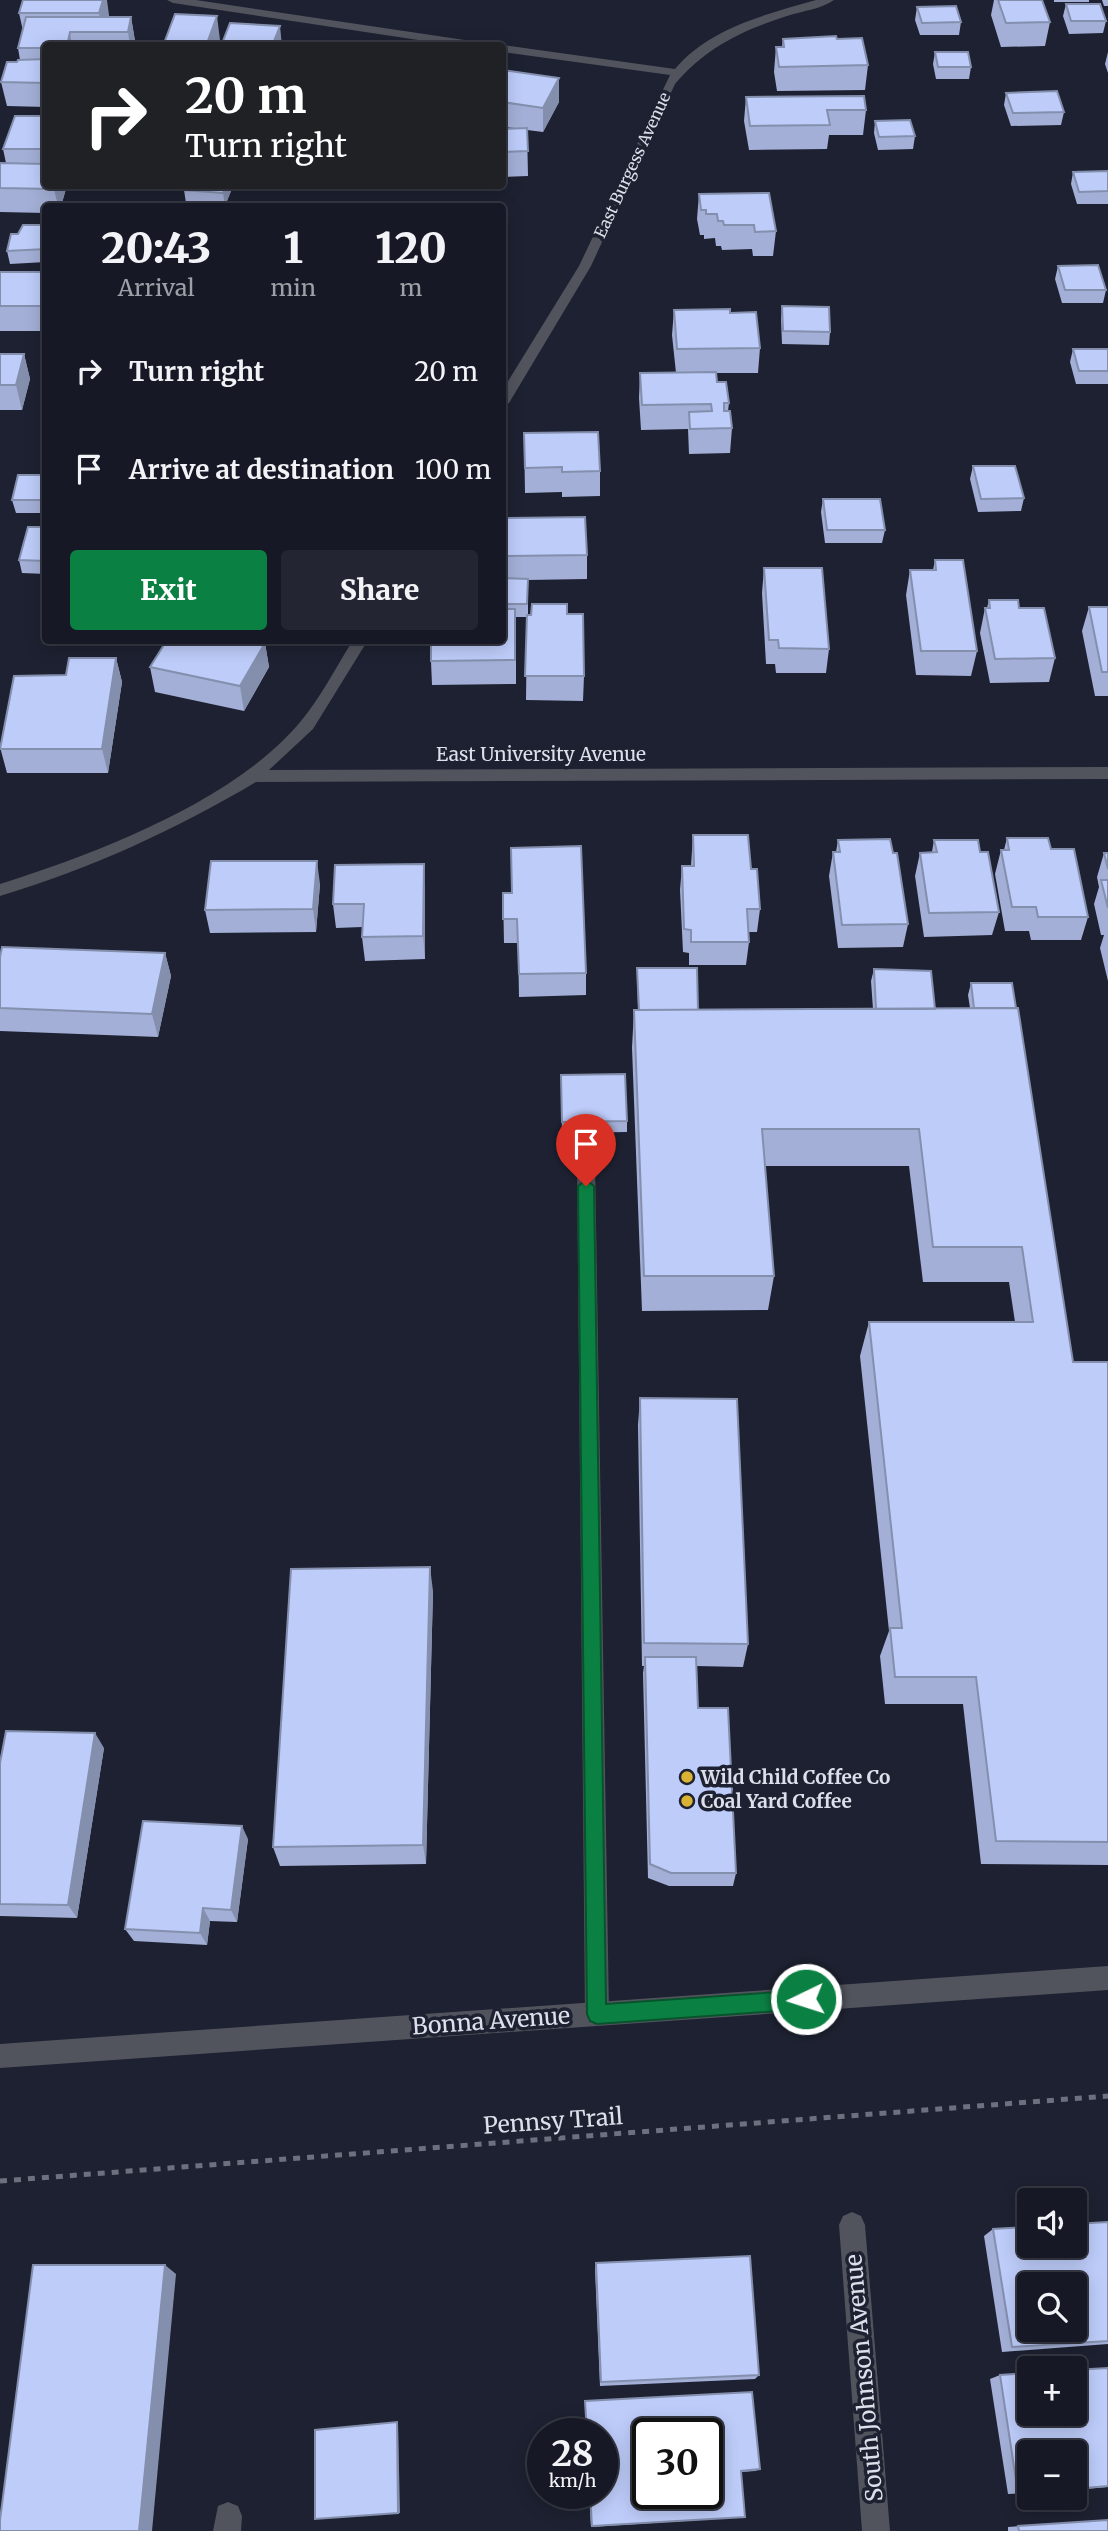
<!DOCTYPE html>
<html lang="en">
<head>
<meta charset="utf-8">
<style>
  body { margin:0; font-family:Merriweather,serif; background:#232632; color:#f1f3f6; height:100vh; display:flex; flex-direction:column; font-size:26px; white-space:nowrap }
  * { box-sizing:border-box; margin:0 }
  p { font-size:23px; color:#9ea0a7 }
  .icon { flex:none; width:38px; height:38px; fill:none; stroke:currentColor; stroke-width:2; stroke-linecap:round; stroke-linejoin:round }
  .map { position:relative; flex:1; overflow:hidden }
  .side { position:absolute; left:42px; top:203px; width:464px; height:441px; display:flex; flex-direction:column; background:#161925; border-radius:7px; box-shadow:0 4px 18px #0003,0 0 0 2px #353842 }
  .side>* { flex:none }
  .top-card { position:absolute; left:42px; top:42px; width:464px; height:147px; border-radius:7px; box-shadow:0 4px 18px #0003,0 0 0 2px #353842; background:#202124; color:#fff; overflow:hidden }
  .tools { position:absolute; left:1017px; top:2188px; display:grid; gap:14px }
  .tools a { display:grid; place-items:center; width:70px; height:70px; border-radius:7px; background:#161925; box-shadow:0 4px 18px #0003,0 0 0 2px #353842; font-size:35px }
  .speed { position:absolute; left:527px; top:2418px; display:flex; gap:14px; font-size:35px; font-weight:700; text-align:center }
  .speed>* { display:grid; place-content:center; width:91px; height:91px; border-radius:50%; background:#161925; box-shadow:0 4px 18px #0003,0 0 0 2px #353842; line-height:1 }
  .speed small { font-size:18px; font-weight:400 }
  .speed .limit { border:4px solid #111; border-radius:10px; background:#fff; color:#111 }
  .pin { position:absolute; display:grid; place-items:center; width:60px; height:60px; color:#fff; margin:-72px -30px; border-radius:50% 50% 50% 0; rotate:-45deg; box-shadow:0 0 7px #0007 }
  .pin .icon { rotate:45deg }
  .me { position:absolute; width:77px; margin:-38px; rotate:266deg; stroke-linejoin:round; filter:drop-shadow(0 0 5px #0008) }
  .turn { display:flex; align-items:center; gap:24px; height:147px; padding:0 28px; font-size:32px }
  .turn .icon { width:91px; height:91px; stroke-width:2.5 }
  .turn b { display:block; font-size:49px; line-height:60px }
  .eta { display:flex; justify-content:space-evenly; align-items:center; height:119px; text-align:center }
  .eta b { font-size:42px; font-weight:800; line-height:49px }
  .cta { display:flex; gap:14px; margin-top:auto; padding:14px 28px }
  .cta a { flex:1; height:80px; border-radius:7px; background:#0b8043; color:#fff; font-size:28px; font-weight:800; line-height:80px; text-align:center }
  .cta a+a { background:#232632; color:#f1f3f6 }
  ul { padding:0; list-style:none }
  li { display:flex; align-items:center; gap:21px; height:98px; padding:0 28px }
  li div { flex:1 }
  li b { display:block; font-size:26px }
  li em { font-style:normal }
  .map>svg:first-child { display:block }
</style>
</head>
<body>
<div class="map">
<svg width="1108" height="2531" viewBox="0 0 1108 2531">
  <rect width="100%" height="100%" fill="#1d2131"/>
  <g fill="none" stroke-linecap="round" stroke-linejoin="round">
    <!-- path -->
    <path stroke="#6d717f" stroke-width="5" stroke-dasharray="7 7" stroke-linecap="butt" d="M 0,2181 L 1108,2096"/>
    <!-- service -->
    <path fill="#51545c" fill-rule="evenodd" d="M 586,1153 L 593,1156 L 595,1161 L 609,2014 L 605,2022 L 597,2026 L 589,2022 L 585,2014 L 577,1161 L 579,1156 Z
      M 228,2502 L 238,2506 L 242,2516 L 241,2531 L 213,2531 L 218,2506 Z"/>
    <!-- minor -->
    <path fill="#51545c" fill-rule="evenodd" d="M 167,0 L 196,0 L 485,43 L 490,46 L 458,46 L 173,3 Z
      M 816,0 L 834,0 C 822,9 802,11 787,16 C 743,30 705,48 675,84 L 591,266 L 509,403 L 502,407 L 502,391 L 579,266 L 670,75 L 502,52 L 502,46 L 498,46 L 502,45 L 675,69 C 709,28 767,14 816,0 Z
      M 353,640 L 368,640 L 313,729 L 269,770 L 1108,767 L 1108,779 L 256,782 C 175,830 90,869 0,896 L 0,884 C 97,853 235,801 301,721 C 321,697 336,667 353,640 Z
      M 1108,1966 L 1108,1990 L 0,2068 L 0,2044 Z
      M 852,2212 L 861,2216 L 865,2225 L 890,2531 L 862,2531 L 839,2225 L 843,2216 Z"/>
  </g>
  <!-- wall -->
  <path fill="#a3afd6" d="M 23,0 L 109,15 L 109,17 L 131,17 L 135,41 L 134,46 L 46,46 L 46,107 L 7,106 L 1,82 L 17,62 L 20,60 L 18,48 L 23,31 L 19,13 Z
    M 994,0 L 1042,0 L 1050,22 L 1045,46 L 1001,47 L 991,15 Z
    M 1054,0 L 1089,0 L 1089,2 L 1054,2 Z
    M 1102,0 L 1108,0 L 1108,6 L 1104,6 Z
    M 1066,4 L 1106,21 L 1103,33 L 1069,34 L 1063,16 Z
    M 917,7 L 961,22 L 959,35 L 920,35 L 915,20 Z
    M 783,39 L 837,39 L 868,65 L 865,90 L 777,91 L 774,72 L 776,47 L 782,47 Z
    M 935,52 L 971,67 L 969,79 L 936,79 L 933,64 Z
    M 1108,52 L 1108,73 L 1105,64 Z
    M 502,70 L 559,78 L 559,102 L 543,132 L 527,130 L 528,176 L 502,177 L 502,129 L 515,128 L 502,127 Z
    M 1006,93 L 1064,112 L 1061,125 L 1011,126 L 1004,105 Z
    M 746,97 L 866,110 L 863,135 L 829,135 L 827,149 L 749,150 L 744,121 Z
    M 46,116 L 46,186 L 66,189 L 61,206 L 46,206 L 46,213 L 0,212 L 0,163 L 6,163 L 3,149 Z
    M 875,121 L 915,136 L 913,149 L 878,150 L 874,133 Z
    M 1108,171 L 1108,204 L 1077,204 L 1071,184 L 1073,172 Z
    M 186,186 L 233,186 L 225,206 L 186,203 L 184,190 Z
    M 699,194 L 776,231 L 773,256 L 753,256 L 752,249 L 722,250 L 721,246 L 716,246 L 715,238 L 704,239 L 704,235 L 700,235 L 697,219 Z
    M 46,227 L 46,262 L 10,264 L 7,251 L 18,234 Z
    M 1058,266 L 1106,290 L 1103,303 L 1062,303 L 1055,279 Z
    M 0,272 L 46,272 L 46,331 L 0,331 Z
    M 782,306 L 830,332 L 829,345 L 782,344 L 781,319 Z
    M 674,310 L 730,313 L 760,348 L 758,373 L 716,373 L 717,382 L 729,403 L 728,411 L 732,428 L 730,453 L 689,454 L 688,429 L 641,430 L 639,398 L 640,373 L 676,373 L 672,335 Z
    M 1073,349 L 1108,349 L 1108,384 L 1076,384 L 1070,362 Z
    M 0,354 L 24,354 L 30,379 L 22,410 L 0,410 Z
    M 524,433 L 600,471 L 600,496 L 562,497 L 562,492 L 525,493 Z
    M 973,466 L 1024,498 L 1021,511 L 978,512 L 970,479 Z
    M 46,475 L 46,513 L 16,513 L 12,500 Z
    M 823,499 L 885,530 L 882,543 L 825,543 L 821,512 Z
    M 46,527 L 46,574 L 22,573 L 19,560 Z
    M 587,555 L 587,579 L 528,580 L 528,615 L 567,614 L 584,676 L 583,701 L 526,700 L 527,617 L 516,617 L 516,684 L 432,685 L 431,661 L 502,640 L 503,556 Z
    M 935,560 L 977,651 L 971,676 L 916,675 L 906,595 L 910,570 L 933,570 Z
    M 764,568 L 829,649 L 826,673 L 776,673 L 775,664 L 766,664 L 762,593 Z
    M 989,600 L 1055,658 L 1049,682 L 990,683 L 980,633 L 985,608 L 987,608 Z
    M 1089,607 L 1108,607 L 1108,696 L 1095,696 L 1082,631 Z
    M 265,643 L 269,667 L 244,711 L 155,692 L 150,667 Z
    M 116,658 L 122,682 L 108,773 L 7,773 L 0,747 Z
    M 693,835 L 751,869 L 760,909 L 757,932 L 748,932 L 749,942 L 746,965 L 689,965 L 689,953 L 683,952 L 680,890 L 682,866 L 691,866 Z
    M 1007,838 L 1051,849 L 1088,917 L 1081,940 L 1031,940 L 1029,931 L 1005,931 L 995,874 L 1001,850 L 1004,850 Z
    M 838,840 L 908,924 L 903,947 L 838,948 L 829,876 L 833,852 L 836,852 Z
    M 934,840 L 980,852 L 999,912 L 992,935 L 924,937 L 915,876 L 920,853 L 932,852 Z
    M 1104,853 L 1108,853 L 1108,981 L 1100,948 L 1104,935 L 1101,935 L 1094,904 L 1099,887 L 1097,877 Z
    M 320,884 L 316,932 L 210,933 L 205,910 Z
    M 425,887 L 425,959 L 365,961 L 362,937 L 362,927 L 336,928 L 333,904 Z
    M 503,893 L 586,973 L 586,995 L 519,997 L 518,943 L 504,943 Z
    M 165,953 L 171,976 L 158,1037 L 0,1031 L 0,957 Z
    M 637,968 L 698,1010 L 873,1009 L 871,981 L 874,969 L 935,1009 L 970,1008 L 968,995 L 971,983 L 1016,1008 L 1073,1362 L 1108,1362 L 1108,1865 L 981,1864 L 963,1704 L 885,1704 L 880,1656 L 889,1631 L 860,1356 L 869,1322 L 1015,1322 L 1009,1282 L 923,1282 L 909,1166 L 765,1166 L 774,1276 L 768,1310 L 642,1311 L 632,1048 L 634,1010 L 638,1010 Z
    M 561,1075 L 627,1121 L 627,1132 L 562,1133 Z
    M 640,1398 L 748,1644 L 743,1667 L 696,1666 L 698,1708 L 736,1873 L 733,1886 L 669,1886 L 648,1878 L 643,1673 L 644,1666 L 642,1666 L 638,1425 Z
    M 433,1591 L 426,1864 L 280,1866 L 273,1847 Z
    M 104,1748 L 77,1918 L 0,1916 L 0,1763 Z
    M 248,1839 L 237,1922 L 210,1921 L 207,1945 L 134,1941 L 125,1929 Z
    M 1108,2222 L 1108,2344 L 1002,2352 L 984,2236 L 993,2229 Z
    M 596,2263 L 759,2375 L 755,2379 L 600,2386 L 595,2269 Z
    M 1108,2368 L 1108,2487 L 1074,2490 L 1074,2452 L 1029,2452 L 1029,2493 L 1008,2494 L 990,2379 L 1000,2375 Z
    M 585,2401 L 760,2469 L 755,2471 L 741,2472 L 745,2517 L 591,2527 L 589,2494 L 602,2494 L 602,2434 L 586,2434 Z
    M 1108,2520 L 1108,2531 L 1008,2531 L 1008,2527 Z"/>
  <!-- shaded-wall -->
  <path fill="#848fae" d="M 103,0 L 107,0 L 109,15 L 105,32 L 102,32 L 99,13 Z
    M 217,16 L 220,40 L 218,46 L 206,46 Z
    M 131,17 L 135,41 L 134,46 L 130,46 L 128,32 Z
    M 280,26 L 282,46 L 272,46 Z
    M 70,32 L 72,46 L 67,46 Z
    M 559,78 L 559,102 L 543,132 L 543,108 Z
    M 55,186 L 66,186 L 66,189 L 61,206 L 58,206 L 54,189 Z
    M 226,186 L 233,186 L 225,206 L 223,193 Z
    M 24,354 L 30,379 L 22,410 L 16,385 Z
    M 265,643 L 269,667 L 244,711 L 240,686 Z
    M 116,658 L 122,682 L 108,773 L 102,749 Z
    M 317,861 L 320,884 L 316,932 L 313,909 Z
    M 424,864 L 425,887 L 425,959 L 423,936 Z
    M 165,953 L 171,976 L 158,1037 L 152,1014 Z
    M 430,1567 L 433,1591 L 426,1864 L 423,1845 Z
    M 95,1733 L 104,1748 L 77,1918 L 68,1905 Z
    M 242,1826 L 248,1839 L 237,1922 L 231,1910 Z
    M 203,1908 L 210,1921 L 207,1945 L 200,1933 Z
    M 165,2265 L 176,2274 L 152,2531 L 139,2531 Z
    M 397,2422 L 398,2424 L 400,2513 L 398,2513 Z"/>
  <!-- building -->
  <path fill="#bdccf9" stroke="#848fae" stroke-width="2" fill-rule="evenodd" d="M 23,0 L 103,0 L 99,13 L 19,13 Z
    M 998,0 L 1042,0 L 1050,22 L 1006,23 Z
    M 1066,4 L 1100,4 L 1106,21 L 1071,21 Z
    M 956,6 L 961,22 L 922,23 L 917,7 Z
    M 175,14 L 217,16 L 206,46 L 163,46 Z
    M 26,17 L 131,17 L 128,32 L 70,32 L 67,46 L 46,46 L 46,48 L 18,48 Z
    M 230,23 L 280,26 L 272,46 L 221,46 Z
    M 836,36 L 837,39 L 862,38 L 868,65 L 779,67 L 776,47 L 784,47 L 783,39 Z
    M 935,52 L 968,52 L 971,67 L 938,67 Z
    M 46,59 L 46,83 L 1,82 L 7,62 L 17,62 L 18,60 Z
    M 502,70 L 559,78 L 543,108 L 502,102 Z
    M 1057,91 L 1064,112 L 1013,113 L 1006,93 Z
    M 864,96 L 866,110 L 827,110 L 830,125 L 750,126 L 746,97 Z
    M 15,116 L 46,116 L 46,149 L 3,149 Z
    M 910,120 L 915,136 L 879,137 L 875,121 Z
    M 527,128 L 528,151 L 502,152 L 502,129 Z
    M 0,163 L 46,164 L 46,186 L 55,186 L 54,189 L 0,188 Z
    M 1108,171 L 1108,191 L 1079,192 L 1073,172 Z
    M 186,186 L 226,186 L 223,193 L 184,190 Z
    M 769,193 L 776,231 L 755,232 L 754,225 L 724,225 L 723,221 L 718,221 L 717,214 L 706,214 L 706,210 L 701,210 L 699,194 Z
    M 23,225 L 45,225 L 44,228 L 46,228 L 46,249 L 7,251 L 11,234 L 18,234 Z
    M 1098,265 L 1106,290 L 1065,290 L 1058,266 Z
    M 0,272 L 46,272 L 46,306 L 0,306 Z
    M 782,306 L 829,307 L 830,332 L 783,331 Z
    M 730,309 L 730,313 L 756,312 L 760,348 L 677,349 L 674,310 Z
    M 1073,349 L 1108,349 L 1108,371 L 1079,371 Z
    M 0,354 L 24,354 L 16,385 L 0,385 Z
    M 716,372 L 717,382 L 726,382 L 729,403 L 724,403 L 724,411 L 730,411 L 732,428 L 690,429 L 689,412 L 712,411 L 711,404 L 642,405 L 640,373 Z
    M 598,432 L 600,471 L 562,472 L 562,467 L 525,468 L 524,433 Z
    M 973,466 L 1015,466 L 1024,498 L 981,499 Z
    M 18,475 L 46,475 L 46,500 L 12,500 Z
    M 823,499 L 880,499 L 885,530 L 827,530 Z
    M 585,517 L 587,555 L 503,556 L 503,518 Z
    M 28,527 L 46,527 L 46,561 L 19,560 Z
    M 935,560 L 963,560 L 977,651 L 921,651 L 910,570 L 936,570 Z
    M 764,568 L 822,568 L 829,649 L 779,648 L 778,640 L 769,640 Z
    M 502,578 L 528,579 L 527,604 L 502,604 Z
    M 989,600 L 1018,600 L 1019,608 L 1044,608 L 1055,658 L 995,659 L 985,608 L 990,608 Z
    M 532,604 L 567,604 L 567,614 L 583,614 L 584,676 L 525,676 L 527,615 L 531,615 Z
    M 1089,607 L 1108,607 L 1108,672 L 1102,672 Z
    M 502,609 L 515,609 L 515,660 L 431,661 L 431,640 L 502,640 Z
    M 167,640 L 255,640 L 265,643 L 240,686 L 150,667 Z
    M 69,658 L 116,658 L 102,749 L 0,749 L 14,676 L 66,675 Z
    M 693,835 L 748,835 L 751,869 L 757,869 L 760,909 L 747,909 L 749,942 L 691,942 L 691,930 L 684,929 L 682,866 L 694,866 Z
    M 1007,838 L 1048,838 L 1051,849 L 1074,849 L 1088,917 L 1038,917 L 1036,907 L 1012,907 L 1001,850 L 1009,850 Z
    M 890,839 L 893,853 L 897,853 L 908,924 L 842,925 L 833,852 L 840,852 L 838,840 Z
    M 934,840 L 978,840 L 980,852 L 988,852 L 999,912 L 929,913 L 920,853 L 937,852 Z
    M 581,846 L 586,973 L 519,974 L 517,919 L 503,919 L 503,893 L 512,893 L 511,848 Z
    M 1104,853 L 1108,853 L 1108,869 Z
    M 211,861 L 317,861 L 313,909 L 205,910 Z
    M 424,864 L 423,936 L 362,937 L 364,904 L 333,904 L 335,865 Z
    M 1101,880 L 1108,880 L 1108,908 Z
    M 2,947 L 165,953 L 152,1014 L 0,1008 L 0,957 Z
    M 637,968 L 697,968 L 698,1010 L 639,1010 Z
    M 874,969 L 931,971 L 935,1009 L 876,1009 Z
    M 971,983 L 1012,983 L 1016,1008 L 974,1008 Z
    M 1018,1008 L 1073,1362 L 1108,1362 L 1108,1842 L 996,1841 L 976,1677 L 895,1677 L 890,1628 L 902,1628 L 869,1322 L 1033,1322 L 1022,1247 L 933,1247 L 919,1129 L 762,1129 L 774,1276 L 644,1276 L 634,1010 Z
    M 625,1074 L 627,1121 L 562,1122 L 561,1075 Z
    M 640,1398 L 737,1399 L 748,1644 L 644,1643 Z
    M 430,1567 L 423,1845 L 273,1847 L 291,1569 Z
    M 645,1657 L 696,1657 L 698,1708 L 728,1708 L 736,1873 L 671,1873 L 650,1864 Z
    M 6,1731 L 95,1733 L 68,1905 L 0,1904 L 0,1763 Z
    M 143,1821 L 242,1826 L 231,1910 L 203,1908 L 200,1933 L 125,1929 Z
    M 1108,2222 L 1108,2341 L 1012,2347 L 993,2229 L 1029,2227 L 1029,2245 L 1074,2245 L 1074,2224 ZM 1029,2284 L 1074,2284 L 1074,2329 L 1029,2329 Z
    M 750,2256 L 759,2375 L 601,2382 L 596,2263 Z
    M 33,2265 L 165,2265 L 139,2531 L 0,2531 L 0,2520 Z
    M 1108,2368 L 1108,2486 L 1074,2489 L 1074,2452 L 1029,2452 L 1029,2492 L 1018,2493 L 1000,2375 L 1029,2373 L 1029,2413 L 1074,2413 L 1074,2370 Z
    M 752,2392 L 760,2469 L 741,2471 L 745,2517 L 592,2526 L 590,2494 L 602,2494 L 602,2434 L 587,2434 L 585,2401 ZM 648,2434 L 707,2434 L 707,2494 L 648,2494 Z
    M 397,2422 L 398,2513 L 315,2519 L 315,2430 Z
    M 1108,2520 L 1108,2531 L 1019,2531 L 1018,2526 Z"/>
  <!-- route -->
  <path fill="#0b8043" stroke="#07532c" stroke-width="2" d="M 586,1180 L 594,1186 L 606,2004 L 806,1990 L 813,1992 L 816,1999 L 813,2006 L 806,2009 L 597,2024 L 590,2021 L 587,2014 L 578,1186 Z"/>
  <!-- markers -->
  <g fill="#dab334" stroke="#1d2131" stroke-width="2.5">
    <circle cx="687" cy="1777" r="7"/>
    <circle cx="687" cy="1801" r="7"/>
  </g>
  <g text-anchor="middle" stroke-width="7" stroke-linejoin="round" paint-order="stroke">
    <!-- far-street labels -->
    <g font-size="16" fill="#dce0ea" stroke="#1d2131">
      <text transform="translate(632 165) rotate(-65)" y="6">East Burgess Avenue</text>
    </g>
    <!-- street labels -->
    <g font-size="19" fill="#dce0ea" stroke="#1d2131">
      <text x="541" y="761">East University Avenue</text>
    </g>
    <!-- poi labels -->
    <g font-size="19" font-weight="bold" fill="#dce0ea" stroke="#1d2131" text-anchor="start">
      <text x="701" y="1784">Wild Child Coffee Co</text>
      <text x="701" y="1808">Coal Yard Coffee</text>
    </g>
    <!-- near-street labels -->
    <g font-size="23" fill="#dce0ea" stroke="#1d2131">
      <text transform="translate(491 2021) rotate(-4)" y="8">Bonna Avenue</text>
      <text transform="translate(553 2121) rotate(-4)" y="8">Pennsy Trail</text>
      <text transform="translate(864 2378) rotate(-95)" y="8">South Johnson Avenue</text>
    </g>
  </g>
</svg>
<div class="tools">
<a><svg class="icon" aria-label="sound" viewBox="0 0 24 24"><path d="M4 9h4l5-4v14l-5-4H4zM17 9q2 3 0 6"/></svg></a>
<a><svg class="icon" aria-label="search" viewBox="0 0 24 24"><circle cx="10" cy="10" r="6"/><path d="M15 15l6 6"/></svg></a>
<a>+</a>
<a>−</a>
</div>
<div class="speed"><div>28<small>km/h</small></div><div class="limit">30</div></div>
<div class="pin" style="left:586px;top:1186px;background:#d93025"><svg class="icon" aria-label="arrive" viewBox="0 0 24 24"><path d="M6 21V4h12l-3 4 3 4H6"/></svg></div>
<svg class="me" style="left:806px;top:1999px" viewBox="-20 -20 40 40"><circle r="17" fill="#0b8043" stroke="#fff" stroke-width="3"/><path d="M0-11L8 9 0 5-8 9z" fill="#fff"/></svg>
<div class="top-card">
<div class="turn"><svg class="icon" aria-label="right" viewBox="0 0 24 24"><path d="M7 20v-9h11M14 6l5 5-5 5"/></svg><div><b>20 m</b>Turn right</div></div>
</div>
<section class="side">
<div class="eta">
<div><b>20:43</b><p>Arrival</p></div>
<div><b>1</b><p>min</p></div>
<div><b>120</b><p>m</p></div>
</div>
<ul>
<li><svg class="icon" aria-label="right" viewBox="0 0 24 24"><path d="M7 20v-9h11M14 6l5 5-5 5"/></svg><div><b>Turn right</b></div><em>20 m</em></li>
<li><svg class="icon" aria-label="arrive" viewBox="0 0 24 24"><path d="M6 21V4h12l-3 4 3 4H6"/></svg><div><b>Arrive at destination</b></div><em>100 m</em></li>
</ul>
<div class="cta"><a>Exit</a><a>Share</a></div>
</section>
</div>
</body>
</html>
